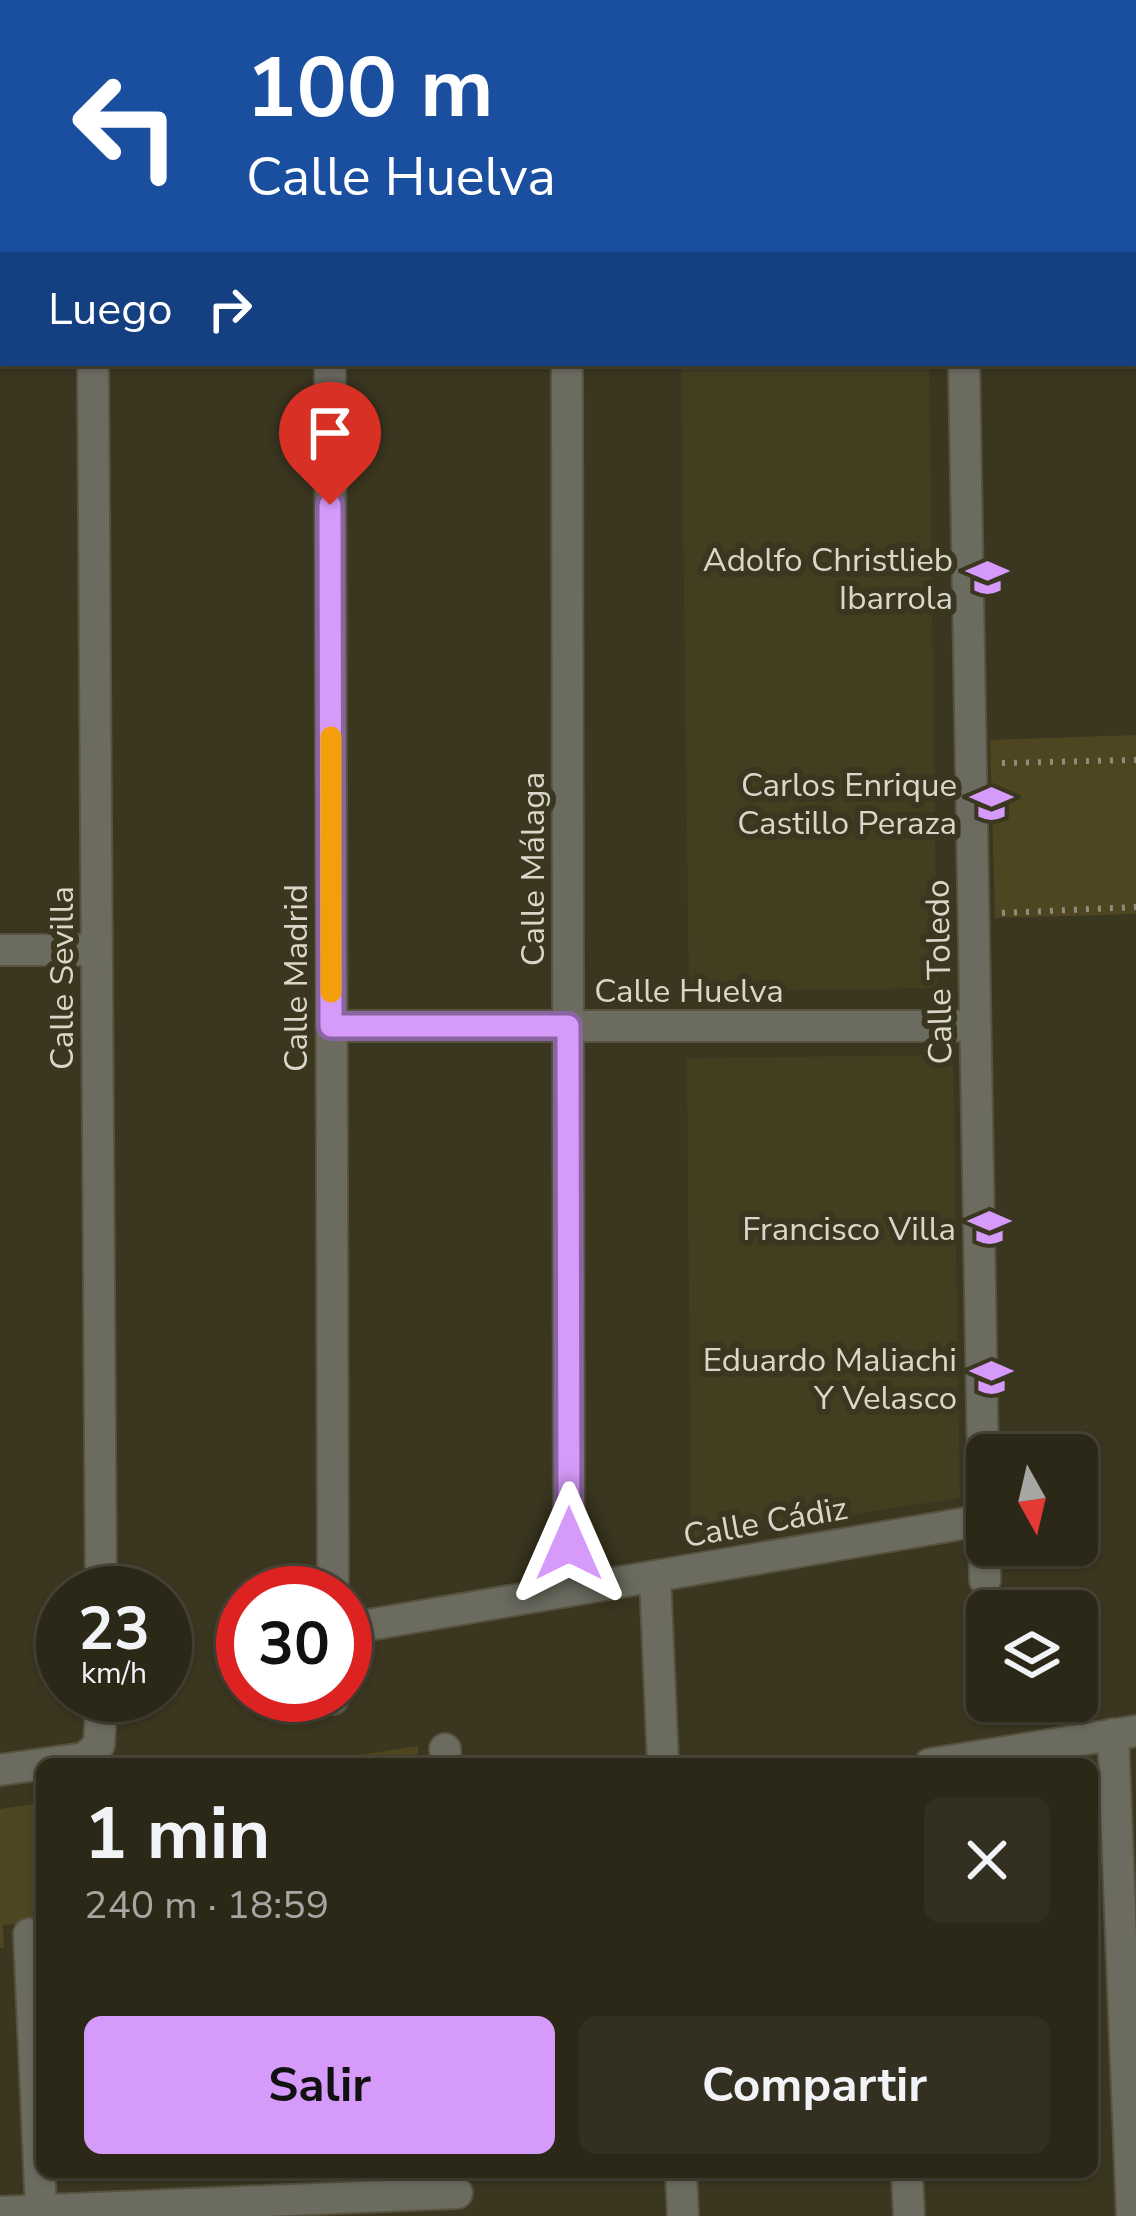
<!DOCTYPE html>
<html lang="es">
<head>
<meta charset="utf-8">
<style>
  body { margin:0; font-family:"Nunito Sans",sans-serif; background:#343021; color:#f1f3f6; height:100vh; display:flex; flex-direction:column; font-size:45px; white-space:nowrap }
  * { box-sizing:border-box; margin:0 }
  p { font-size:39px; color:#a6a6a2 }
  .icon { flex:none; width:66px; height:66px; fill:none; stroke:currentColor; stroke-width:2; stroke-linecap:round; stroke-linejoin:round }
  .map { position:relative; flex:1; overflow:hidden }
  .drawer { position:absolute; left:36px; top:1758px; width:1062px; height:420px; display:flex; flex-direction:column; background:#2c2818; border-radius:18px; box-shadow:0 3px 9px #0004,0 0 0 3px #484437 }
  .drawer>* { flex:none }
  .guide { position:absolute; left:0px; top:0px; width:1137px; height:366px; box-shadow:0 3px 9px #0004,0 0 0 3px #484437; background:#1a4fa0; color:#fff; overflow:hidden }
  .needle { width:78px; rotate:172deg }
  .fabs { position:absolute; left:966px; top:1434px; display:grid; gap:24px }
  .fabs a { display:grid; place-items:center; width:132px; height:132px; border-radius:18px; background:#2c2818; box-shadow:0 3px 9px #0004,0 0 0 3px #484437; font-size:60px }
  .speed { position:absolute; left:36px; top:1566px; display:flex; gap:24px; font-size:60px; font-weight:700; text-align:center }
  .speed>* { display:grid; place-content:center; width:156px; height:156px; border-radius:50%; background:#2c2818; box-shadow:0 3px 9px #0004,0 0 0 3px #484437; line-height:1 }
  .speed small { font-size:30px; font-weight:400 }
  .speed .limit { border:18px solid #d22; background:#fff; color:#111 }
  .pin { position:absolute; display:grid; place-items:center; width:102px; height:102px; color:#fff; margin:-123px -51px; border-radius:50% 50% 50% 0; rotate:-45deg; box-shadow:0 0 12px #0007 }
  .pin .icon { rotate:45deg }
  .me { position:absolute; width:132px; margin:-66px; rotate:0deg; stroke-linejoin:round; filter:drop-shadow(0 0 9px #0008) }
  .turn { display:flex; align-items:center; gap:42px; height:252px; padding:0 48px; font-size:54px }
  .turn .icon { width:156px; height:156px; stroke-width:2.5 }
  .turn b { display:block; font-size:84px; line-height:102px }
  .then { display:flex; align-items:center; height:114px; padding:0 48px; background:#0003; gap:24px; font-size:45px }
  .round { display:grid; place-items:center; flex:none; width:126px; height:126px; border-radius:18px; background:#343021 }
  .head { display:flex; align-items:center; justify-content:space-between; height:204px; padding:0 48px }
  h1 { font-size:72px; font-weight:700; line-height:90px }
  .button { display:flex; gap:24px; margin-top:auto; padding:24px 48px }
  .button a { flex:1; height:138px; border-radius:18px; background:#d69bfa; color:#111; font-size:48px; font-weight:700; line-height:138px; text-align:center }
  .button a+a { background:#343021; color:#f1f3f6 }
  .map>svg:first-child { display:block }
</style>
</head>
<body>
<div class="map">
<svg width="1136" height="2216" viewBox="0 0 1136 2216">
  <rect width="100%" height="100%" fill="#3a3620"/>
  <!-- built -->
  <path fill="#443e21" d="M 681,363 L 929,363 L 937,988 L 689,992 Z
    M 953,1055 L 960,1498 L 691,1538 L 687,1058 Z"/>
  <!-- green -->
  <path fill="#4d4621" d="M 1136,735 L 1136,914 L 995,918 L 990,740 Z
    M 418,1746 L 418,1764 L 299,1764 Z
    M 42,1803 L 42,1922 L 3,1925 L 4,1948 L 0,1948 L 0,1809 Z"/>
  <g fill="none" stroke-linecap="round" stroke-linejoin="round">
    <defs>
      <path id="minor" d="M 379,0 L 379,3
        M 331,3 L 331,0
        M 0,92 L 3,92
        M 93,363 L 101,1593
        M 330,363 L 333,1593
        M 567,363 L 569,1591
        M 964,363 L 985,1580
        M 0,950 L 97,950
        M 331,1026 L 975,1026
        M 655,1576 L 663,1764
        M 345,1629 L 984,1520
        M 333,1695 L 333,1699
        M 1113,1734 L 1132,2216
        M 445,1749 L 446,1764
        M 930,1764 L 1136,1731
        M 0,1770 L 85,1758 L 99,1745 L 102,1695
        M 29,1934 L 41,2210
        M 681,2172 L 683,2216
        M 907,2172 L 909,2216
        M 0,2212 L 457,2193"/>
    </defs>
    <!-- minor casing -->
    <use href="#minor" stroke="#57533f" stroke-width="34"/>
    <!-- path -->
    <path stroke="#918d7c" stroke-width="6" stroke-dasharray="3 9" stroke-linecap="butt" d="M 1002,763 L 1136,760
      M 1002,913 L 1136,907"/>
    <!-- minor -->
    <use href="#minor" stroke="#6c6b60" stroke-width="30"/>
  </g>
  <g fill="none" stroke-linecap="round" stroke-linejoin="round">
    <defs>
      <path id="route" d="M 330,505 L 331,1026 L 568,1026 L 569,1544"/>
    </defs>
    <!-- route casing -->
    <use href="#route" stroke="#8b65a2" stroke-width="30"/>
    <!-- route -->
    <use href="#route" stroke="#d69bfa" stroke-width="21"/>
    <!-- slow -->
    <path stroke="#f59e0b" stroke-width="21" d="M 331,737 L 331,992"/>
  </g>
  <!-- icons -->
  <defs>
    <symbol id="school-bare" viewBox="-9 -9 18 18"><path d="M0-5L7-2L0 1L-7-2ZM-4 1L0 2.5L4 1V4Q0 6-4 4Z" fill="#d69bfa" stroke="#3a3620" stroke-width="2.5" paint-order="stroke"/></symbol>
  </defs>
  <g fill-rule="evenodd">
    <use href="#school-bare" x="958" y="548" width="59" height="59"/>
    <use href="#school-bare" x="962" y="774" width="59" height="59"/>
    <use href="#school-bare" x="960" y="1198" width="59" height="59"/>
    <use href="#school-bare" x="962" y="1348" width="59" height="59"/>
  </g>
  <g text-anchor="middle" stroke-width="12" stroke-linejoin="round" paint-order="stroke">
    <!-- poi labels -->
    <g font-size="33" fill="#dad7ca" stroke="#3a3620" text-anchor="end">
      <text x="953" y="571">Adolfo Christlieb<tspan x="953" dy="38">Ibarrola</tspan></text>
      <text x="957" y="796">Carlos Enrique<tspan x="957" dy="38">Castillo Peraza</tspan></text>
      <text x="956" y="1240">Francisco Villa</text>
      <text x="957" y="1371">Eduardo Maliachi<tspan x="957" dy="38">Y Velasco</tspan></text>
    </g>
    <!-- street labels -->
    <g font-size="33" fill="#dad7ca" stroke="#3a3620">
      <text transform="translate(532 869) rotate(-90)" y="12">Calle Málaga</text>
      <text transform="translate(938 972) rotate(-91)" y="12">Calle Toledo</text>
      <text transform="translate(61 978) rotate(-90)" y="12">Calle Sevilla</text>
      <text transform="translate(295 978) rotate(-90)" y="12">Calle Madrid</text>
      <text x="689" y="1002">Calle Huelva</text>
      <text transform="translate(765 1521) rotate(-10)" y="12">Calle Cádiz</text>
    </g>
  </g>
</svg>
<div class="fabs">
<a><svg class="needle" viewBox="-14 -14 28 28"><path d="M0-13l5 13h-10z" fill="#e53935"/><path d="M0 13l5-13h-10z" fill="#a6a6a2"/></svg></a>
<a><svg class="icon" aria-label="layers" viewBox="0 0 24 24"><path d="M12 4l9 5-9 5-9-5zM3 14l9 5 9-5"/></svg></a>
</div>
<div class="speed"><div>23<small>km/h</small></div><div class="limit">30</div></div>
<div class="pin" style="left:330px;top:505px;background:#d93025"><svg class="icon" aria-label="arrive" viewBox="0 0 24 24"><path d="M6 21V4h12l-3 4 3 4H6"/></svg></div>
<svg class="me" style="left:569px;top:1544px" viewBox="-20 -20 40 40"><path d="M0-17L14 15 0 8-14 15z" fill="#d69bfa" stroke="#fff" stroke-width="4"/></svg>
<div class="guide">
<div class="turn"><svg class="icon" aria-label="left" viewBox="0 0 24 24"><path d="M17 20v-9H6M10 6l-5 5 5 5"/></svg><div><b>100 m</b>Calle Huelva</div></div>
<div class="then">Luego<svg class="icon" aria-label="right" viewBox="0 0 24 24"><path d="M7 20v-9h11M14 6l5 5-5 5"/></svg></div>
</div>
<section class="drawer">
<div class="head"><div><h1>1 min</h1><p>240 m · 18:59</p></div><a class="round"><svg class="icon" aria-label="close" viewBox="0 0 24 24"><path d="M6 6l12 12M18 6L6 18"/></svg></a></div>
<div class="button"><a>Salir</a><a>Compartir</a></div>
</section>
</div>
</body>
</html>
